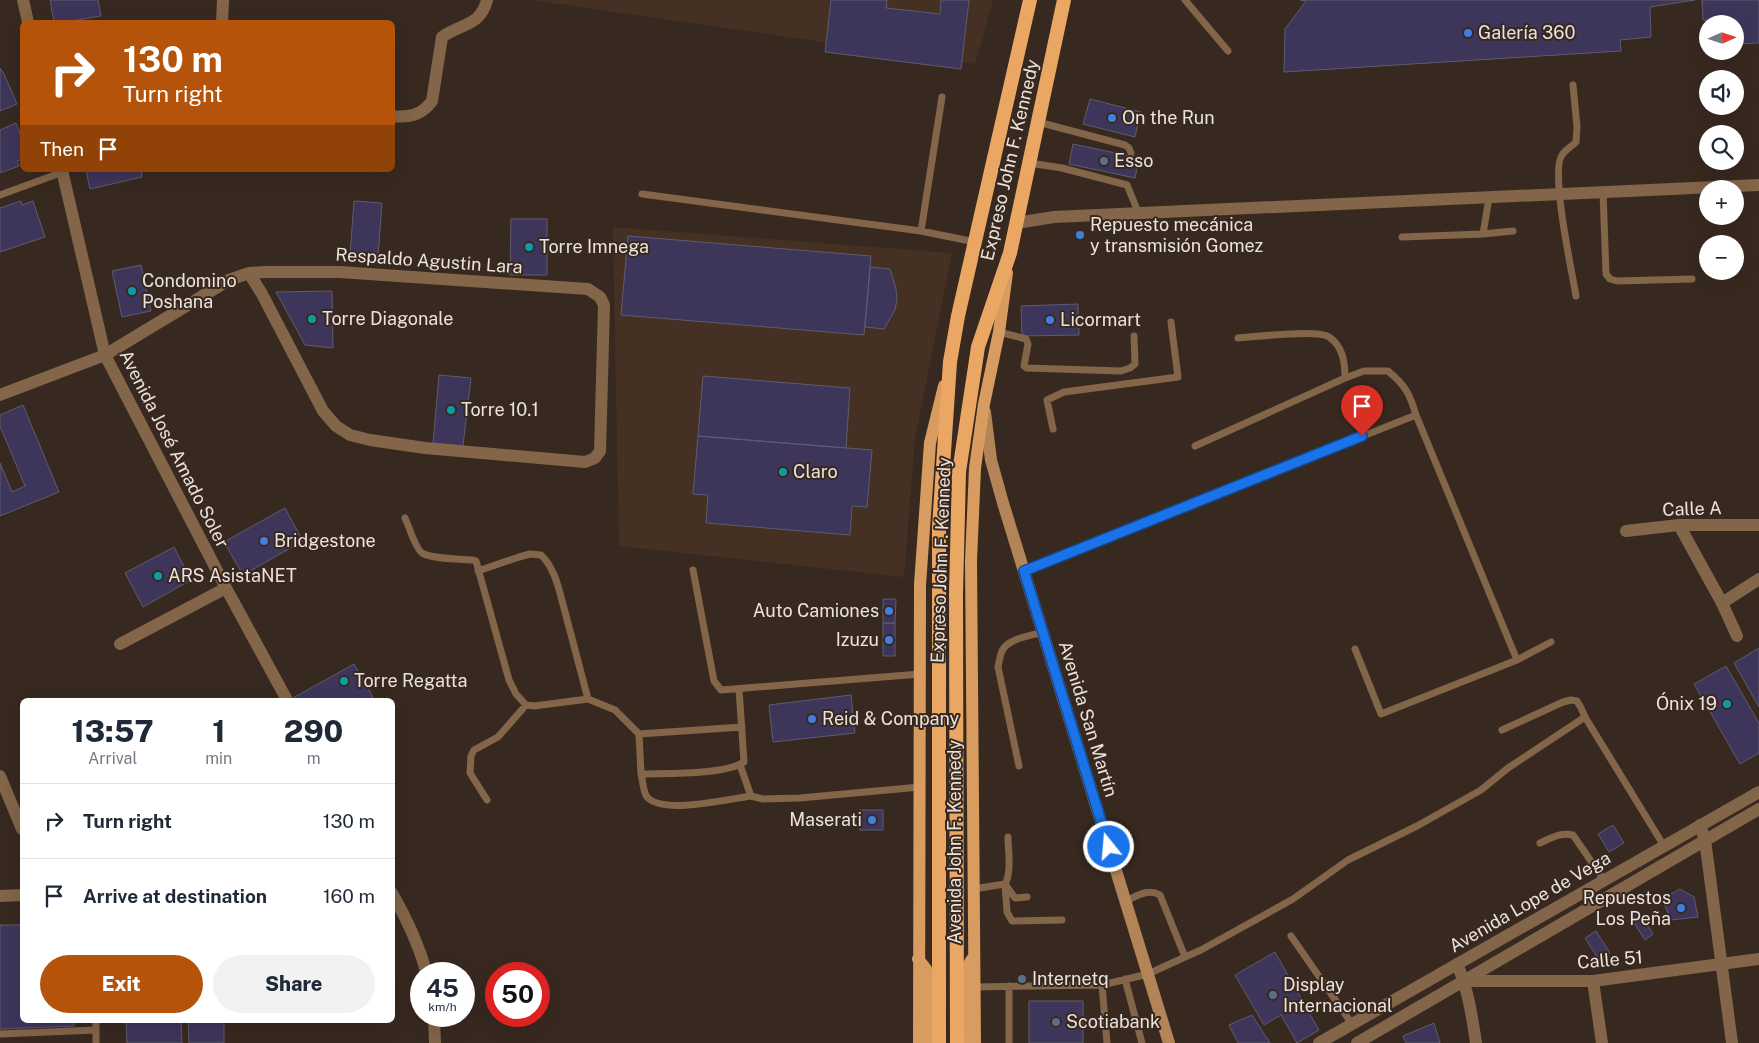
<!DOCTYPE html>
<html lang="en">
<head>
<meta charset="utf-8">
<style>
  body { margin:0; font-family:"Public Sans",sans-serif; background:#f2f2f3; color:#1f2937; height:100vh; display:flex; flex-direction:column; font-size:19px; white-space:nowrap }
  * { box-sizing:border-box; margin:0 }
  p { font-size:16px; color:#747a83 }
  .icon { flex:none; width:28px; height:28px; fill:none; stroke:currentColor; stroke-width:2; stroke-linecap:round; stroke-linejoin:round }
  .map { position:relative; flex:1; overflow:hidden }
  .panel { position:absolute; left:20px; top:698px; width:375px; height:325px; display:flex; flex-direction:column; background:#fff; border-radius:8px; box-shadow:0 5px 20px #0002 }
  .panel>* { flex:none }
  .top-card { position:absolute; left:20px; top:20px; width:375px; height:152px; border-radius:8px; box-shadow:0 5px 20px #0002; background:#b45309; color:#fff; overflow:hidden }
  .needle { width:32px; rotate:87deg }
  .controls { position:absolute; left:1699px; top:15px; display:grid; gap:10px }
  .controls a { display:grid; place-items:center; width:45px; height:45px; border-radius:50%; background:#fff; box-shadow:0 5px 20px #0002; font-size:25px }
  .speed { position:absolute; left:410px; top:962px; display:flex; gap:10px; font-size:25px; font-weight:700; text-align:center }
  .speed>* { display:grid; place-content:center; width:65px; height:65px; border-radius:50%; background:#fff; box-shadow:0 5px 20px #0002; line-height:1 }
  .speed small { font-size:12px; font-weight:400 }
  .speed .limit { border:8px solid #d22; background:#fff; color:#111 }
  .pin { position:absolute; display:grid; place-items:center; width:42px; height:42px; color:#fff; margin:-51px -21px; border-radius:50% 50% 50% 0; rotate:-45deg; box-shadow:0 0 5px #0007 }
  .pin .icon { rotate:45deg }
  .me { position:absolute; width:55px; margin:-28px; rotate:343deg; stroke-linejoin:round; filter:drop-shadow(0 0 4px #0008) }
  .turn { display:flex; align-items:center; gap:18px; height:105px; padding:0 20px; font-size:22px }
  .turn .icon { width:65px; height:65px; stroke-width:2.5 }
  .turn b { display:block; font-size:35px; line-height:42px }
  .then { display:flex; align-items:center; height:48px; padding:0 20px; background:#0003; gap:10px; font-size:19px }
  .eta { display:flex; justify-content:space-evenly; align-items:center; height:85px; text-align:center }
  .eta b { font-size:30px; font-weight:800; line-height:35px }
  .cta { display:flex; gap:10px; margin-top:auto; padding:10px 20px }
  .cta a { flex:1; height:58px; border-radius:30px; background:#b45309; color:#fff; font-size:20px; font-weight:800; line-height:58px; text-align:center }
  .cta a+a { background:#f2f2f3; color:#1f2937 }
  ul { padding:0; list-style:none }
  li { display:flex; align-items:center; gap:15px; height:75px; padding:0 20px; border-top:1px solid #e0e1e3 }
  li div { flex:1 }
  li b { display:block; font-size:19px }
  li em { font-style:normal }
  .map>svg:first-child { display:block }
</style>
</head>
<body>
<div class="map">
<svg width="1759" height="1043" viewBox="0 0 1759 1043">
  <rect width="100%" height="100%" fill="#382920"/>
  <!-- built -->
  <path fill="#443124" d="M 532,0 L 993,0 L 975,64 Z
    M 613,227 L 952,253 L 915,439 L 904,577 L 619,546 Z"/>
  <!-- building -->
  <path fill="#3e355b" stroke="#5e5c6d" d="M 50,0 L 98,0 L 101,16 L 66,22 L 54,22 Z
    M 831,0 L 887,0 L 886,8 L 940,14 L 941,0 L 969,0 L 961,69 L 825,52 Z
    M 1300,0 L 1695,0 L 1650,7 L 1651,37 L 1620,40 L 1621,51 L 1284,72 L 1285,29 L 1306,1 Z
    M 1702,0 L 1759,0 L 1759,43 L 1735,44 L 1735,24 L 1725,24 L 1725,21 L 1703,20 Z
    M 0,68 L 4,74 L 17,104 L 0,111 Z
    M 1090,99 L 1141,112 L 1135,137 L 1083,124 Z
    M 16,123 L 22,139 L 22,159 L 17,161 L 19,166 L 0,173 L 0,130 Z
    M 1073,144 L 1139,158 L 1135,178 L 1069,164 Z
    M 86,170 L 141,170 L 142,177 L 90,189 Z
    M 21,201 L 22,205 L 33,201 L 45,237 L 0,252 L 0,208 Z
    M 354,201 L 382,203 L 378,257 L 350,255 Z
    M 511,219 L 547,219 L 547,275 L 510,275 Z
    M 628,236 L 871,256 L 864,335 L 621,315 Z
    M 141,265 L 151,311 L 122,317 L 112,271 Z
    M 870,267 L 890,269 L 896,289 L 897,299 L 895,310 L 884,329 L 865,327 Z
    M 332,291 L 333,348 L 305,345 L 276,292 Z
    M 1078,304 L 1079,335 L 1022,336 L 1021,306 Z
    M 439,375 L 471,378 L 463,446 L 433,443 Z
    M 703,376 L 850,388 L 846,448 L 698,436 Z
    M 23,405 L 59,492 L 0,516 L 0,463 L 12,492 L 25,486 L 0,426 L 0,415 Z
    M 698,436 L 872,450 L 867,507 L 852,506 L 850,535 L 706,523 L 708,495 L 693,494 Z
    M 285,508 L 303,541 L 243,575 L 224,542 Z
    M 174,547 L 191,580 L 143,607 L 125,573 Z
    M 883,599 L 896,599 L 895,623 L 883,623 Z
    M 883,623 L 895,623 L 895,656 L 883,656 Z
    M 1759,648 L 1759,707 L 1734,663 Z
    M 354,664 L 373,697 L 368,700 L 295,700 L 293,698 Z
    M 1726,666 L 1759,723 L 1759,753 L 1740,764 L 1694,684 Z
    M 851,695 L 855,733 L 773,742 L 769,705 Z
    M 860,810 L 883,810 L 883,830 L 860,830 Z
    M 1613,825 L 1624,843 L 1609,852 L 1598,834 Z
    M 1680,889 L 1694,897 L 1698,917 L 1671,920 L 1662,899 Z
    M 1638,910 L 1653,934 L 1645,940 L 1629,915 Z
    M 0,925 L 22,925 L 22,1020 L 74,1020 L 74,1026 L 0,1029 Z
    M 1596,931 L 1610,953 L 1599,960 L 1585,938 Z
    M 1275,952 L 1319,1030 L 1297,1043 L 1281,1015 L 1264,1025 L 1235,975 Z
    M 1029,1001 L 1083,1001 L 1083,1043 L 1029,1043 Z
    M 1252,1015 L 1270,1043 L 1238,1043 L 1229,1025 Z
    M 126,1020 L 181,1020 L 182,1043 L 127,1043 Z
    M 188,1020 L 224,1020 L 224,1043 L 189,1043 Z
    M 1434,1023 L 1440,1043 L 1406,1043 L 1403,1036 Z"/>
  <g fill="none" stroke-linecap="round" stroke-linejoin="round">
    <!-- service -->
    <path stroke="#836549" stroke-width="7" d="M 1185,0 L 1228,51
      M 1573,85 L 1577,127 L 1576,142 C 1572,146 1565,150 1562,155 C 1550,171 1572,272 1576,296
      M 1038,122 L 1125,145 L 1129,148 L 1131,153
      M 1029,163 L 1062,168 L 1127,185 L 1139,214
      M 1603,192 L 1606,274 L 1610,279 L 1617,281 L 1692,279
      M 642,194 L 921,231 L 975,242
      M 0,195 L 63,172
      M 921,231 L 942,97
      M 1483,234 L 1513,231
      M 1402,237 L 1483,234 L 1489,198
      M 999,332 L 1026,339 L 1028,344 L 1024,366 L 1027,368 L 1121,371 L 1130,368 L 1135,364 L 1134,336
      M 1238,338 C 1254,337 1318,329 1329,337 C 1343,346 1345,363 1345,378 L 1364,371 L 1388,371 C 1405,385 1410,394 1416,415
      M 1053,429 L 1047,400 L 1064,392 L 1178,377 L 1171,322
      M 1195,446 L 1345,378
      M 405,518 C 409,526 415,548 422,553 C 431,559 461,559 473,560 L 476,561 L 509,680 L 516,694 L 526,705 L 534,706 L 588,699 L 615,710 L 639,734 L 641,774 C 667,773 724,775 744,762 L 739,689
      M 693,570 L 714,681 L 721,690 L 920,674
      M 478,571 L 519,557 L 530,554 L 541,555 C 555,568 559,590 564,608 C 572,638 580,668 588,699
      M 1024,571 L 1416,415 L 1517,660 L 1381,714 L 1355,649
      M 1517,660 L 1551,642
      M 1502,730 L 1563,702 L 1571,700 L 1577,701 L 1581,708 L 1585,717
      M 639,734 L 742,727
      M 740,765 L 751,796 L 763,799 L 800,798 L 920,787
      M 1019,766 L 998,667 C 999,662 1000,656 1002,651 C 1008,638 1031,636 1043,632
      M 641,774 C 643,781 643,792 647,797 C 663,815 728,799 751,796
      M 487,800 L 470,773 L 471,756 L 474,750 L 498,737 L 526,705
      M 1540,843 C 1551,838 1561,832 1573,835 L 1604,880
      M 1005,884 L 1007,912 L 1012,921 L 1062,920
      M 1005,884 L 1015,898 L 1027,897
      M 973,889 L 1005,884 C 1012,872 1008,850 1008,837
      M 1291,936 L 1352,1024
      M 1185,957 L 1201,950 L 1293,899 L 1348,860 L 1417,826 L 1481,790 L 1508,768 L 1585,717 L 1664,846
      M 1125,979 L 1142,1043
      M 1102,985 L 1107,1043
      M 975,987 L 1102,985 L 1148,974 L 1185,957 L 1160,895 C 1148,888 1137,896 1126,901
      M 96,1020 L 96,1043
      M 0,1034 L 96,1030
      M 1009,1043 L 1009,986"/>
    <!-- minor -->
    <path stroke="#836549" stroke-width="12" d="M 23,0 L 28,22
      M 222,22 L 223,0
      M 392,116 C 409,118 422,115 432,101 L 442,37 C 461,23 480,27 487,0
      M 62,170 L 105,355 L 226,588 L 287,700
      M 1016,223 L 1054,217 L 1759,185
      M 0,395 L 105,355 L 229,280 L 249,273 L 265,272 L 340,272 L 588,289 L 600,297 L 604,305 L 600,451 L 595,458 L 585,462 L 425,448 L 370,440 L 350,435 L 336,426 L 323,411 L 262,294 L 249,273
      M 1679,525 L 1722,603 L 1737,636
      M 1626,531 L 1679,525 L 1759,525
      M 1722,603 L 1759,579
      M 120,644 L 226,588
      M 0,776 L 22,829
      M 1700,825 L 1705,840 L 1732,1043
      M 392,893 C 407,919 419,945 427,974
      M 0,896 L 22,895
      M 1457,964 C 1468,989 1472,1016 1476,1043
      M 1464,981 L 1593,981 L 1759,959
      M 1593,981 L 1602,1043
      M 434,1016 L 435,1043"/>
    <!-- tertiary -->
    <path stroke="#836549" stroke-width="12" d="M 1319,1043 L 1759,792
      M 1357,1043 L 1759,809"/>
    <!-- secondary -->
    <path stroke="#b38457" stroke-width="12" d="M 985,412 L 991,460 L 1003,503 L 1169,1043"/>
    <!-- primary -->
    <path stroke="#d99c60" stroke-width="12" d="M 918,959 L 926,969 L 929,982 L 929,1043
      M 919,1043 L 920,585 L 930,443 L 944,386
      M 964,1043 C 964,1021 959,974 973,958
      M 975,1043 L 971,561 L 975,468 L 984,404 L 999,332 L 1007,273"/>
    <!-- trunk -->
    <path stroke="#eaa764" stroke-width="14" d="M 939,1043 L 939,527 L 950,362 L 958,316 L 1030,0
      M 957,1043 L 956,593 L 959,472 L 978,347 L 1010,253 L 1064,0"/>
  </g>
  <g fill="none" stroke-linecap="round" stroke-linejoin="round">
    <defs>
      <path id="route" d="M 1109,847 L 1024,571 L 1362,436"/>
    </defs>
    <!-- route casing -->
    <use href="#route" stroke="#114b97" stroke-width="12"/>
    <!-- route -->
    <use href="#route" stroke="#1a73e8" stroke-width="9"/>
  </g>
  <!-- markers -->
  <g fill="#3f7fe0" stroke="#382920" stroke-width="2">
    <circle cx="1468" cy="33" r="5"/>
    <circle cx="1112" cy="118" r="5"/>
    <circle cx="1080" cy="235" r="5"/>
    <circle cx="1050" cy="320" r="5"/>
    <circle cx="264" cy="541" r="5"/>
    <circle cx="889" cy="611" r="5"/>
    <circle cx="889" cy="640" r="5"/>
    <circle cx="812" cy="719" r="5"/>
    <circle cx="872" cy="820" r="5"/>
    <circle cx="1681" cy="908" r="5"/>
  </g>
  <g fill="#5c6f8a" stroke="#382920" stroke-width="2">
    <circle cx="1104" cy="161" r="5"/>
    <circle cx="1022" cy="979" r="5"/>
    <circle cx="1273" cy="995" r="5"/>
    <circle cx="1056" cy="1022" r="5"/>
  </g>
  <g fill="#0f9aa8" stroke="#382920" stroke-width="2">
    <circle cx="529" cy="247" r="5"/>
    <circle cx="132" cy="291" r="5"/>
    <circle cx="312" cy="319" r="5"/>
    <circle cx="451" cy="410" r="5"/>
    <circle cx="783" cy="472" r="5"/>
    <circle cx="158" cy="576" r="5"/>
    <circle cx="344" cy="681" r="5"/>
    <circle cx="1727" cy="704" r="5"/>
  </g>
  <g text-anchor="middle" stroke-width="4" stroke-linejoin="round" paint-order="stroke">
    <!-- poi labels -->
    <g font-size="18" fill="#ece2dc" stroke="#382920" text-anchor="start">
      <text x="1478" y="39">Galería 360</text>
      <text x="1122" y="124">On the Run</text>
      <text x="1114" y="167">Esso</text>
      <text x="1090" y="231">Repuesto mecánica<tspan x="1090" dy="21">y transmisión Gomez</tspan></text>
      <text x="539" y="253">Torre Imnega</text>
      <text x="142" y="287">Condomino<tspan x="142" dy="21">Poshana</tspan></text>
      <text x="322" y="325">Torre Diagonale</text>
      <text x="1060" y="326">Licormart</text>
      <text x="461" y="416">Torre 10.1</text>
      <text x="793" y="478">Claro</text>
      <text x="274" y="547">Bridgestone</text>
      <text x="168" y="582">ARS AsistaNET</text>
      <text x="879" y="617" text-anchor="end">Auto Camiones</text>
      <text x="879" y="646" text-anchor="end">Izuzu</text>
      <text x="354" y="687">Torre Regatta</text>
      <text x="1717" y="710" text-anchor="end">Ónix 19</text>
      <text x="822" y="725">Reid &amp; Company</text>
      <text x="862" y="826" text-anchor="end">Maserati</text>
      <text x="1671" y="904" text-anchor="end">Repuestos<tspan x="1671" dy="21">Los Peña</tspan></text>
      <text x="1032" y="985">Internetq</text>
      <text x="1283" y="991">Display<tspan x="1283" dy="21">Internacional</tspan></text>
      <text x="1066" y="1028">Scotiabank</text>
    </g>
    <!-- street labels -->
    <g font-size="18" fill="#ece2dc" stroke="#382920">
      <text transform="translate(1010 160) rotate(-77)" y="6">Expreso John F. Kennedy</text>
      <text transform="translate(429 261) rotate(4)" y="6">Respaldo Agustin Lara</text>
      <text transform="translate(174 449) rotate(63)" y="6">Avenida José Amado Soler</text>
      <text transform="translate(1692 509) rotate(-2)" y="6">Calle A</text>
      <text transform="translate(941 560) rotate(-88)" y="6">Expreso John F. Kennedy</text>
      <text transform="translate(1088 719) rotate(73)" y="6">Avenida San Martín</text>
      <text transform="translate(955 842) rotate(-90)" y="6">Avenida John F. Kennedy</text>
      <text transform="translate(1530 902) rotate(-30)" y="6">Avenida Lope de Vega</text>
      <text transform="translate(1610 960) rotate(-5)" y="6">Calle 51</text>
    </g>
  </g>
</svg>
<div class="controls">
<a><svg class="needle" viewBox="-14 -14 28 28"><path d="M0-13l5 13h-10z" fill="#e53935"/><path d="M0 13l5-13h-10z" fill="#747a83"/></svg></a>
<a><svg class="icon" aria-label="sound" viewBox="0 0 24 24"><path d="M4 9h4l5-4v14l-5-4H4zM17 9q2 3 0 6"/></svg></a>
<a><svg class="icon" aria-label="search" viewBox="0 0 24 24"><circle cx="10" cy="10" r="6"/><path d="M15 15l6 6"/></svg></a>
<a>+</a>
<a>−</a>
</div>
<div class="speed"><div>45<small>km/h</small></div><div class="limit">50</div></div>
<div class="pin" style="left:1362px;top:436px;background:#d93025"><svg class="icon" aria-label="arrive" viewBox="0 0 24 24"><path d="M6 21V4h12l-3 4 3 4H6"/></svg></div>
<svg class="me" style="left:1109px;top:847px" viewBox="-20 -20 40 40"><circle r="17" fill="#1a73e8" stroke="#fff" stroke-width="3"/><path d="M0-11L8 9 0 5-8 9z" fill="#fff"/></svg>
<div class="top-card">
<div class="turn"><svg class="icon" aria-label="right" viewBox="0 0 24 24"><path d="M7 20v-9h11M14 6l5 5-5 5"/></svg><div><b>130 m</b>Turn right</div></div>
<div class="then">Then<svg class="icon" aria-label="arrive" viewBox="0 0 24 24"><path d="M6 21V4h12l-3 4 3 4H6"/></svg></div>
</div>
<section class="panel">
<div class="eta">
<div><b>13:57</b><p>Arrival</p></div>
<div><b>1</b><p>min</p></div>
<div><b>290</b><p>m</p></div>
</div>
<ul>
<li><svg class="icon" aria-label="right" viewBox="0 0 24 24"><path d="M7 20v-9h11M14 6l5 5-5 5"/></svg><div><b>Turn right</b></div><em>130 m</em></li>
<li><svg class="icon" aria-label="arrive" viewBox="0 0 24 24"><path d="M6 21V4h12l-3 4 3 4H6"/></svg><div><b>Arrive at destination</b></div><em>160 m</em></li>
</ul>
<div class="cta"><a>Exit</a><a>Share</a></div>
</section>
</div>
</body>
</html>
